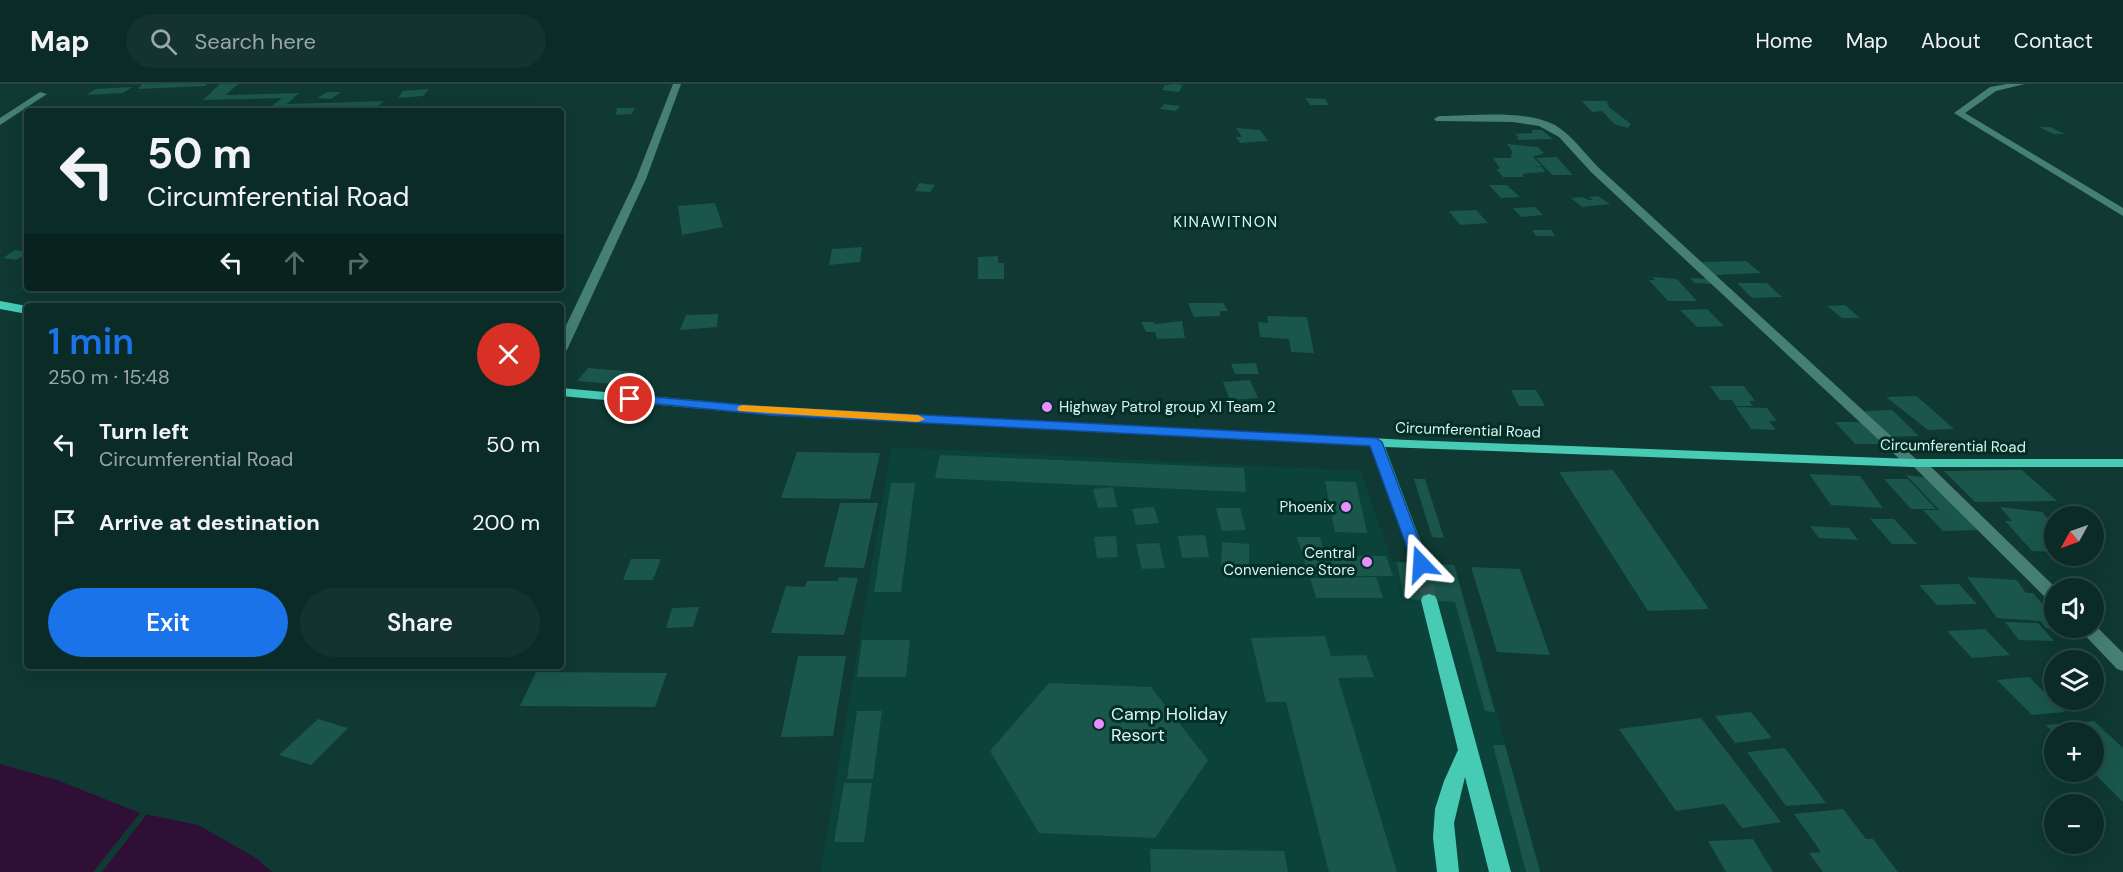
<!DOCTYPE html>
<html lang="en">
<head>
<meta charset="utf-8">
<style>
  body { margin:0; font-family:"DM Sans",sans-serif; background:#14332e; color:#f1f3f6; height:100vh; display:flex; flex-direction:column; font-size:22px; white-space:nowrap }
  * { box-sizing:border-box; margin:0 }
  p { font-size:20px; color:#9aa7a7 }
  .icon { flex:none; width:33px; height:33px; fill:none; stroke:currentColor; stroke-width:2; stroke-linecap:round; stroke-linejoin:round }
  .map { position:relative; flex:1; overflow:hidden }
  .sheet { position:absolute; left:24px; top:219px; width:540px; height:366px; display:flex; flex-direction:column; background:#0b2b26; border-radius:6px; box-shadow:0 6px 24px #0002,0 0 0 2px #2b4743 }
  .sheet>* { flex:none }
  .hud { position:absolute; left:24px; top:24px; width:540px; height:183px; border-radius:6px; box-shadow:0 6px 24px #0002,0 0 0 2px #2b4743; background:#0b2b26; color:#f1f3f6; overflow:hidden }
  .needle { width:39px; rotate:230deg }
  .fabs { position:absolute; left:2044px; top:422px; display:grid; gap:12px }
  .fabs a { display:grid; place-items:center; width:60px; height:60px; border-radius:50%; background:#0b2b26; box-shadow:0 6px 24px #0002,0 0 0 2px #2b4743; font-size:30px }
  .pin { position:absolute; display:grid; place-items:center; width:51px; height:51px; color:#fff; margin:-26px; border:3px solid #fff; border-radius:50%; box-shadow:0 2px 6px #0007 }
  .me { position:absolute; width:66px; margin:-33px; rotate:340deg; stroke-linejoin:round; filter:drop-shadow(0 0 4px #0008) }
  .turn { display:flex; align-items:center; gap:21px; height:126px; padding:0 24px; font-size:27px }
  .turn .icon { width:78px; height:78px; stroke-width:2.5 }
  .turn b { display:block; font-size:42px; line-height:51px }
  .lanes { display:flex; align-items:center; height:57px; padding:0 24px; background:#0003; justify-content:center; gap:30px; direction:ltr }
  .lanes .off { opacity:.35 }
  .round { display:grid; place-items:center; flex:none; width:63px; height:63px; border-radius:32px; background:#14332e }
  .summary { display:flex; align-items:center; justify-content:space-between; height:102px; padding:0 24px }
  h1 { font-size:36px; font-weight:600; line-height:45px; color:#1a73e8 }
  .button { display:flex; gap:12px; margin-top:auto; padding:12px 24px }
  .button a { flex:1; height:69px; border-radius:36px; background:#1a73e8; color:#fff; font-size:24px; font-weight:600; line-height:69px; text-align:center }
  .button a+a { background:#14332e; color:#f1f3f6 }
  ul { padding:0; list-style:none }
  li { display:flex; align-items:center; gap:18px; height:78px; padding:0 24px }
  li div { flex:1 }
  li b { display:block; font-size:22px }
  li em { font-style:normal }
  header { display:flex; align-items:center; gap:36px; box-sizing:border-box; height:84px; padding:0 30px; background:#0b2b26; border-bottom:2px solid #2b4743 }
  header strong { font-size:28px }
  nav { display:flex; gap:33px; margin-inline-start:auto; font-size:21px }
  .search { width:420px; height:54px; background:#14332e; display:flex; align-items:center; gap:15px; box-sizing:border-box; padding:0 21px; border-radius:33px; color:#9aa7a7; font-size:22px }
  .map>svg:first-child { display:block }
</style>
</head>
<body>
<header>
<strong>Map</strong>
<div class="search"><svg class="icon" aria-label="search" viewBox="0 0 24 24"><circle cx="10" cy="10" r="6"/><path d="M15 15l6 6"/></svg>Search here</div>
<nav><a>Home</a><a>Map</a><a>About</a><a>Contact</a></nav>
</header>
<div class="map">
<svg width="2123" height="788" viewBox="0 0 2123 788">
  <rect width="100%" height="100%" fill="#0f3932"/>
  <!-- built -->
  <path fill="#0b433b" d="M 891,363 L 1361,387 L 1392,477 L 1455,481 L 1541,788 L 821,788 Z"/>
  <!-- water -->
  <path fill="#2f0f36" d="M 0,680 L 57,696 L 140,729 L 198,741 L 256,774 L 272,788 L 0,788 Z"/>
  <!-- pier -->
  <path fill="#0f3932" d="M 140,729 L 147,730 L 102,788 L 93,788 Z"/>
  <!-- building -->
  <path fill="#1a564c" d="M 142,0 L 206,0 L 206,2 L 138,5 Z
    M 220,0 L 238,0 L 226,11 L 299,9 L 287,20 L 384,17 L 375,25 L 267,26 L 282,14 L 203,16 Z
    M 1175,0 L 1183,1 L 1179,8 L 1162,6 L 1165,1 Z
    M 132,3 L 123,9 L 86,11 L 96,5 Z
    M 429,5 L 423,12 L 398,14 L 403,7 Z
    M 327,8 L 341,8 L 331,15 L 317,14 Z
    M 1305,14 L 1325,15 L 1329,21 L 1310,21 Z
    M 1582,17 L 1607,17 L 1609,23 L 1631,40 L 1628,44 L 1614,40 L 1602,27 L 1592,28 Z
    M 1164,20 L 1180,22 L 1176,27 L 1160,25 Z
    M 617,24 L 635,24 L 632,30 L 616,31 Z
    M 2039,43 L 2050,43 L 2065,50 L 2053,50 Z
    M 1236,44 L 1260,46 L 1268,57 L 1240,59 L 1236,53 L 1242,53 Z
    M 1532,46 L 1542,46 L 1553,55 L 1519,56 L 1517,53 L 1519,53 L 1515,50 L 1532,49 Z
    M 1507,60 L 1538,63 L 1544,69 L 1533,73 L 1542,82 L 1532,83 L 1542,83 L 1545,88 L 1522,90 L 1524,93 L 1503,93 L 1496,85 L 1500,85 L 1493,74 L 1511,74 L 1512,67 Z
    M 1557,73 L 1562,79 L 1573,91 L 1552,91 L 1536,74 Z
    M 919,99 L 935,101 L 930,108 L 915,107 Z
    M 1489,101 L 1507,101 L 1520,113 L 1501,114 Z
    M 1598,112 L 1610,120 L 1582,123 L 1571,114 L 1583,113 L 1588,116 L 1593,116 L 1589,113 Z
    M 715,119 L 723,143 L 682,151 L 678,122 Z
    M 1535,123 L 1543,131 L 1521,133 L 1513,124 Z
    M 1476,126 L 1488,139 L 1460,141 L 1449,127 Z
    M 1532,146 L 1551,146 L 1555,152 L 1536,152 Z
    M 862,163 L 860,178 L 829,181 L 832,165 Z
    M 15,166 L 27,168 L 27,170 L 16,176 L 3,174 Z
    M 998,172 L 998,179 L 1004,179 L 1004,195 L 978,195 L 978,173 Z
    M 1746,177 L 1761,189 L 1715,191 L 1701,178 Z
    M 1653,193 L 1677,195 L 1697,217 L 1668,217 L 1649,196 L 1655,196 Z
    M 1690,194 L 1707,195 L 1711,200 L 1694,199 Z
    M 1737,199 L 1767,199 L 1782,213 L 1752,214 Z
    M 1188,219 L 1223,219 L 1228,227 L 1220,227 L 1220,232 L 1194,233 Z
    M 1845,221 L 1860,234 L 1842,234 L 1827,222 Z
    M 1707,225 L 1724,242 L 1697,243 L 1680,226 Z
    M 718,230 L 717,243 L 680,246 L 686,231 Z
    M 1267,232 L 1307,233 L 1314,269 L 1291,268 L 1289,255 L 1260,253 L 1258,238 L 1268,239 Z
    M 1182,237 L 1185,254 L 1157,255 L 1155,248 L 1146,248 L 1141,238 L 1153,238 L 1155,240 Z
    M 1256,279 L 1259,290 L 1235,290 L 1231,280 Z
    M 588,284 L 637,288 L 626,301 L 577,297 Z
    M 1250,296 L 1258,314 L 1230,316 L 1223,298 Z
    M 1710,302 L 1744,302 L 1755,317 L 1749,317 L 1753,322 L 1736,322 L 1732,316 L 1720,316 Z
    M 1511,306 L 1536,306 L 1545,322 L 1519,322 Z
    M 1916,312 L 1921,316 L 1954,345 L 1928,346 L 1886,313 Z
    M 1736,323 L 1767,324 L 1777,337 L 1769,337 L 1776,346 L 1751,345 Z
    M 1892,326 L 1919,352 L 1890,353 L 1864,327 Z
    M 1835,338 L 1864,338 L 1889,360 L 1855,360 Z
    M 797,368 L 880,369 L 870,415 L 781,414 Z
    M 940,371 L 1244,384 L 1246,408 L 935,394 Z
    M 1613,386 L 1709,525 L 1648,527 L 1559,388 Z
    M 2022,386 L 2057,417 L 1975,418 L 1944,387 Z
    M 1809,390 L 1860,392 L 1883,424 L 1831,421 Z
    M 1906,391 L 1931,394 L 1983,446 L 1943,447 L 1923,426 L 1939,426 Z
    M 1414,395 L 1425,395 L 1444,454 L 1432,453 Z
    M 1884,395 L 1908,395 L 1936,425 L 1911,425 Z
    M 1325,397 L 1356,398 L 1367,449 L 1335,448 Z
    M 891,399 L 915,399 L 901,508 L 874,508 Z
    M 1113,403 L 1117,423 L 1098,424 L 1093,405 Z
    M 840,419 L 878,419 L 864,484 L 824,483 Z
    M 1154,423 L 1159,439 L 1136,441 L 1132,425 Z
    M 2000,423 L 2042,428 L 2055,442 L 2055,468 L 2032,467 L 2005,437 L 2012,437 Z
    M 1216,424 L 1240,424 L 1246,446 L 1222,447 Z
    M 1870,435 L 1894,435 L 1917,460 L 1892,460 Z
    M 1810,442 L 1849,444 L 1858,456 L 1819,454 Z
    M 1205,451 L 1209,473 L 1182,474 L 1178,452 Z
    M 1116,452 L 1118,473 L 1097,474 L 1094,453 Z
    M 1297,453 L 1320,453 L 1331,492 L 1309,492 Z
    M 1222,458 L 1249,460 L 1249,485 L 1221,482 Z
    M 1159,459 L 1165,484 L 1142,485 L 1136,460 Z
    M 1329,472 L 1386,472 L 1393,492 L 1334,492 Z
    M 631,475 L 661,475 L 653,496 L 623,496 Z
    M 1397,478 L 1454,481 L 1495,628 L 1485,627 L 1455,518 L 1404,515 Z
    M 1471,483 L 1520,485 L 1550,571 L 1497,568 Z
    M 839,493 L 858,494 L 844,551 L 771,549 L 786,502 L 805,503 L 807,497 L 838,497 Z
    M 1376,493 L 1383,514 L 1316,514 L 1310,494 Z
    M 1967,493 L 2017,496 L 2026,509 L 2033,509 L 2055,535 L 2055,545 L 2046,544 L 2040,537 L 1997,534 Z
    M 1959,500 L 1977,520 L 1937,521 L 1919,501 Z
    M 699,523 L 693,543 L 666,544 L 672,524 Z
    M 2005,538 L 2038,539 L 2054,557 L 2019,556 Z
    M 1985,545 L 2010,571 L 1972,574 L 1947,547 Z
    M 1325,552 L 1331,572 L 1366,571 L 1374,593 L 1338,594 L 1397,788 L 1329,788 L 1286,618 L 1266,618 L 1251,554 Z
    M 862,556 L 910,556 L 906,593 L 857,593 Z
    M 798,572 L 846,572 L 833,652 L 781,653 Z
    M 536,588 L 667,589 L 655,623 L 520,622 Z
    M 2029,593 L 2065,628 L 2032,631 L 1997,596 Z
    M 1049,599 L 1151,603 L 1208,676 L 1155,754 L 1039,749 L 990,667 Z
    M 857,627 L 882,627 L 873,695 L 847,695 Z
    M 1751,628 L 1772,654 L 1735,659 L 1715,632 Z
    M 1701,634 L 1781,738 L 1742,744 L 1724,720 L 1676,727 L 1619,645 Z
    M 318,635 L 348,644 L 311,681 L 279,671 Z
    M 2094,637 L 2123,664 L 2123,718 L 2092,687 L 2094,687 L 2094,648 L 2055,648 L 2055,651 L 2046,641 Z
    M 1493,661 L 1505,661 L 1540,788 L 1526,788 Z
    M 1785,664 L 1826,719 L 1786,722 L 1747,668 Z
    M 844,699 L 872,699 L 864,758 L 834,758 Z
    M 1843,725 L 1866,755 L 1873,755 L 1898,788 L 1823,788 L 1809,769 L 1821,768 L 1794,730 Z
    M 1753,755 L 1773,788 L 1726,788 L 1708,757 Z
    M 1150,765 L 1284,767 L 1288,788 L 1151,788 Z"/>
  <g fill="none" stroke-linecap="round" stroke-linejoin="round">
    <!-- major-tunnel -->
    <path stroke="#2e554e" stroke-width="15" stroke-dasharray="15 8" stroke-linecap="butt" d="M 1421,480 L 1429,516"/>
    <!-- minor -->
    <path fill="#467f74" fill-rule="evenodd" d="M 673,0 L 681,0 L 646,95 L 567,266 L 561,270 L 561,252 L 636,95 Z
      M 2007,0 L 2025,0 L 1996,7 L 1965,29 L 2123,124 L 2123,132 L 1954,29 L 1990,3 Z
      M 40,8 L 47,10 L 0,41 L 0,34 Z
      M 1439,32 C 1472,32 1525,25 1555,41 C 1572,51 1585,70 1599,84 L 1916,375 L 1924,376 L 2056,504 L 2055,519 L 2049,517 L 1914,383 L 1907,382 L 1591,88 L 1559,53 L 1539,42 L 1513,38 L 1436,37 L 1434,35 Z
      M 2094,540 L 2123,569 L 2123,587 L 2117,585 L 2077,543 L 2094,543 Z"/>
    <!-- major -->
    <path fill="#47cbb5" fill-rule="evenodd" d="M 0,217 L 27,222 L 27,230 L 0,225 Z
      M 561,304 L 769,323 L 1408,356 L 1912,375 L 2123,375 L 2123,383 L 1912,383 L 1385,363 L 1429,480 L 1427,484 L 1415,484 L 1413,480 L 1370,362 L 769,331 L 561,312 Z
      M 1429,510 L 1435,512 L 1437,516 L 1511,788 L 1489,788 L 1465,693 L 1454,739 L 1459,788 L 1437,788 L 1433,754 L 1435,725 L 1444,697 L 1458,666 L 1421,516 L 1423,512 Z"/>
  </g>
  <!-- route -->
  <path fill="#1a73e8" stroke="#114b97" stroke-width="1.5" d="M 630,311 L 769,323 L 1376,354 L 1382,358 L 1428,480 L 1421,485 L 1413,480 L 1370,362 L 769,331 L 626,317 L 624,315 Z"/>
  <!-- slow -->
  <path fill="#f59e0b" d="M 743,321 L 918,331 L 925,335 L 918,338 L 739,327 L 737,325 L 739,322 Z"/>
  <!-- markers -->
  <g fill="#e88eff" stroke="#022f28" stroke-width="2">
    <circle cx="1047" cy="323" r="6"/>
    <circle cx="1346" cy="423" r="6"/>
    <circle cx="1367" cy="478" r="6"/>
    <circle cx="1099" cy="640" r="6"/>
  </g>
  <g text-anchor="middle" stroke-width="6" stroke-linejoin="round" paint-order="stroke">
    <!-- far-quarter labels -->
    <g font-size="15" letter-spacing="1.5" fill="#ddf3ee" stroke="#022f28">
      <text x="1226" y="143">KINAWITNON</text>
    </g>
    <!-- poi labels -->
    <g font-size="15" fill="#ddf3ee" stroke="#022f28" text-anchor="end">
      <text x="1059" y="328" text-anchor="start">Highway Patrol group XI Team 2</text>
      <text x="1334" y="428">Phoenix</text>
      <text x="1355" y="474">Central<tspan x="1355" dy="17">Convenience Store</tspan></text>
    </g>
    <!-- street labels -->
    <g font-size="15" fill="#ddf3ee" stroke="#022f28">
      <text transform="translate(1468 346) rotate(2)" y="5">Circumferential Road</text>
      <text transform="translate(1953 362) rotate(1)" y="5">Circumferential Road</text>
    </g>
    <!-- near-poi labels -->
    <g font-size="18" fill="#ddf3ee" stroke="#022f28" text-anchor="start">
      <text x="1111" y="636">Camp Holiday<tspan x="1111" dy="21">Resort</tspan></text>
    </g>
  </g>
</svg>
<div class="fabs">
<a><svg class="needle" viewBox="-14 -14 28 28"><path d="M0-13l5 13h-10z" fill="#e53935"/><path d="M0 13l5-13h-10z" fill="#9aa7a7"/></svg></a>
<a><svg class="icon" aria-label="sound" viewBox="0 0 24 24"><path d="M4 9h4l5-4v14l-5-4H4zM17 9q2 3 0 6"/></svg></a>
<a><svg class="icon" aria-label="layers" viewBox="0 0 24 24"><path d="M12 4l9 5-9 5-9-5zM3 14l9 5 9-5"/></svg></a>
<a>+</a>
<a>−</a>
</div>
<div class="pin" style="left:630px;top:315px;background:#d93025"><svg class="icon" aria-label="arrive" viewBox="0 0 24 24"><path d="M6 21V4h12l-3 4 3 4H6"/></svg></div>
<svg class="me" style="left:1421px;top:480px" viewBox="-20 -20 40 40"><path d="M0-17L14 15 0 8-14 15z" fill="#1a73e8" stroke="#fff" stroke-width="4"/></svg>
<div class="hud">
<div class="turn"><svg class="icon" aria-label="left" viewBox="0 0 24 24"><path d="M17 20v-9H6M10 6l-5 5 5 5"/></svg><div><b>50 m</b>Circumferential Road</div></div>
<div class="lanes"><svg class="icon" aria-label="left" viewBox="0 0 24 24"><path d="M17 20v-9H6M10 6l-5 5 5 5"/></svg><svg class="icon off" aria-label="ahead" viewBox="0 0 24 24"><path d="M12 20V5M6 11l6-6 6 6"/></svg><svg class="icon off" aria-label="right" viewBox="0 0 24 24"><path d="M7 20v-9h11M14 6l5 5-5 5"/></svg></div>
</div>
<section class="sheet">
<div class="summary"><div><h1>1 min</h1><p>250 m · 15:48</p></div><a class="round" style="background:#d93025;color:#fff"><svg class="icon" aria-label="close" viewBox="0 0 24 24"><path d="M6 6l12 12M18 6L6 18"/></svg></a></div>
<ul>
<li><svg class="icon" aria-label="left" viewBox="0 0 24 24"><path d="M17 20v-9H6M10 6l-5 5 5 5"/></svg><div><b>Turn left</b><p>Circumferential Road</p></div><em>50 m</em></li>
<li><svg class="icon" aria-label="arrive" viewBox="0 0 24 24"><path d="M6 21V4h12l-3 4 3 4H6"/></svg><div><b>Arrive at destination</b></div><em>200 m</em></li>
</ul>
<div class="button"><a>Exit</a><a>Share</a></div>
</section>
</div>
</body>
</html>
